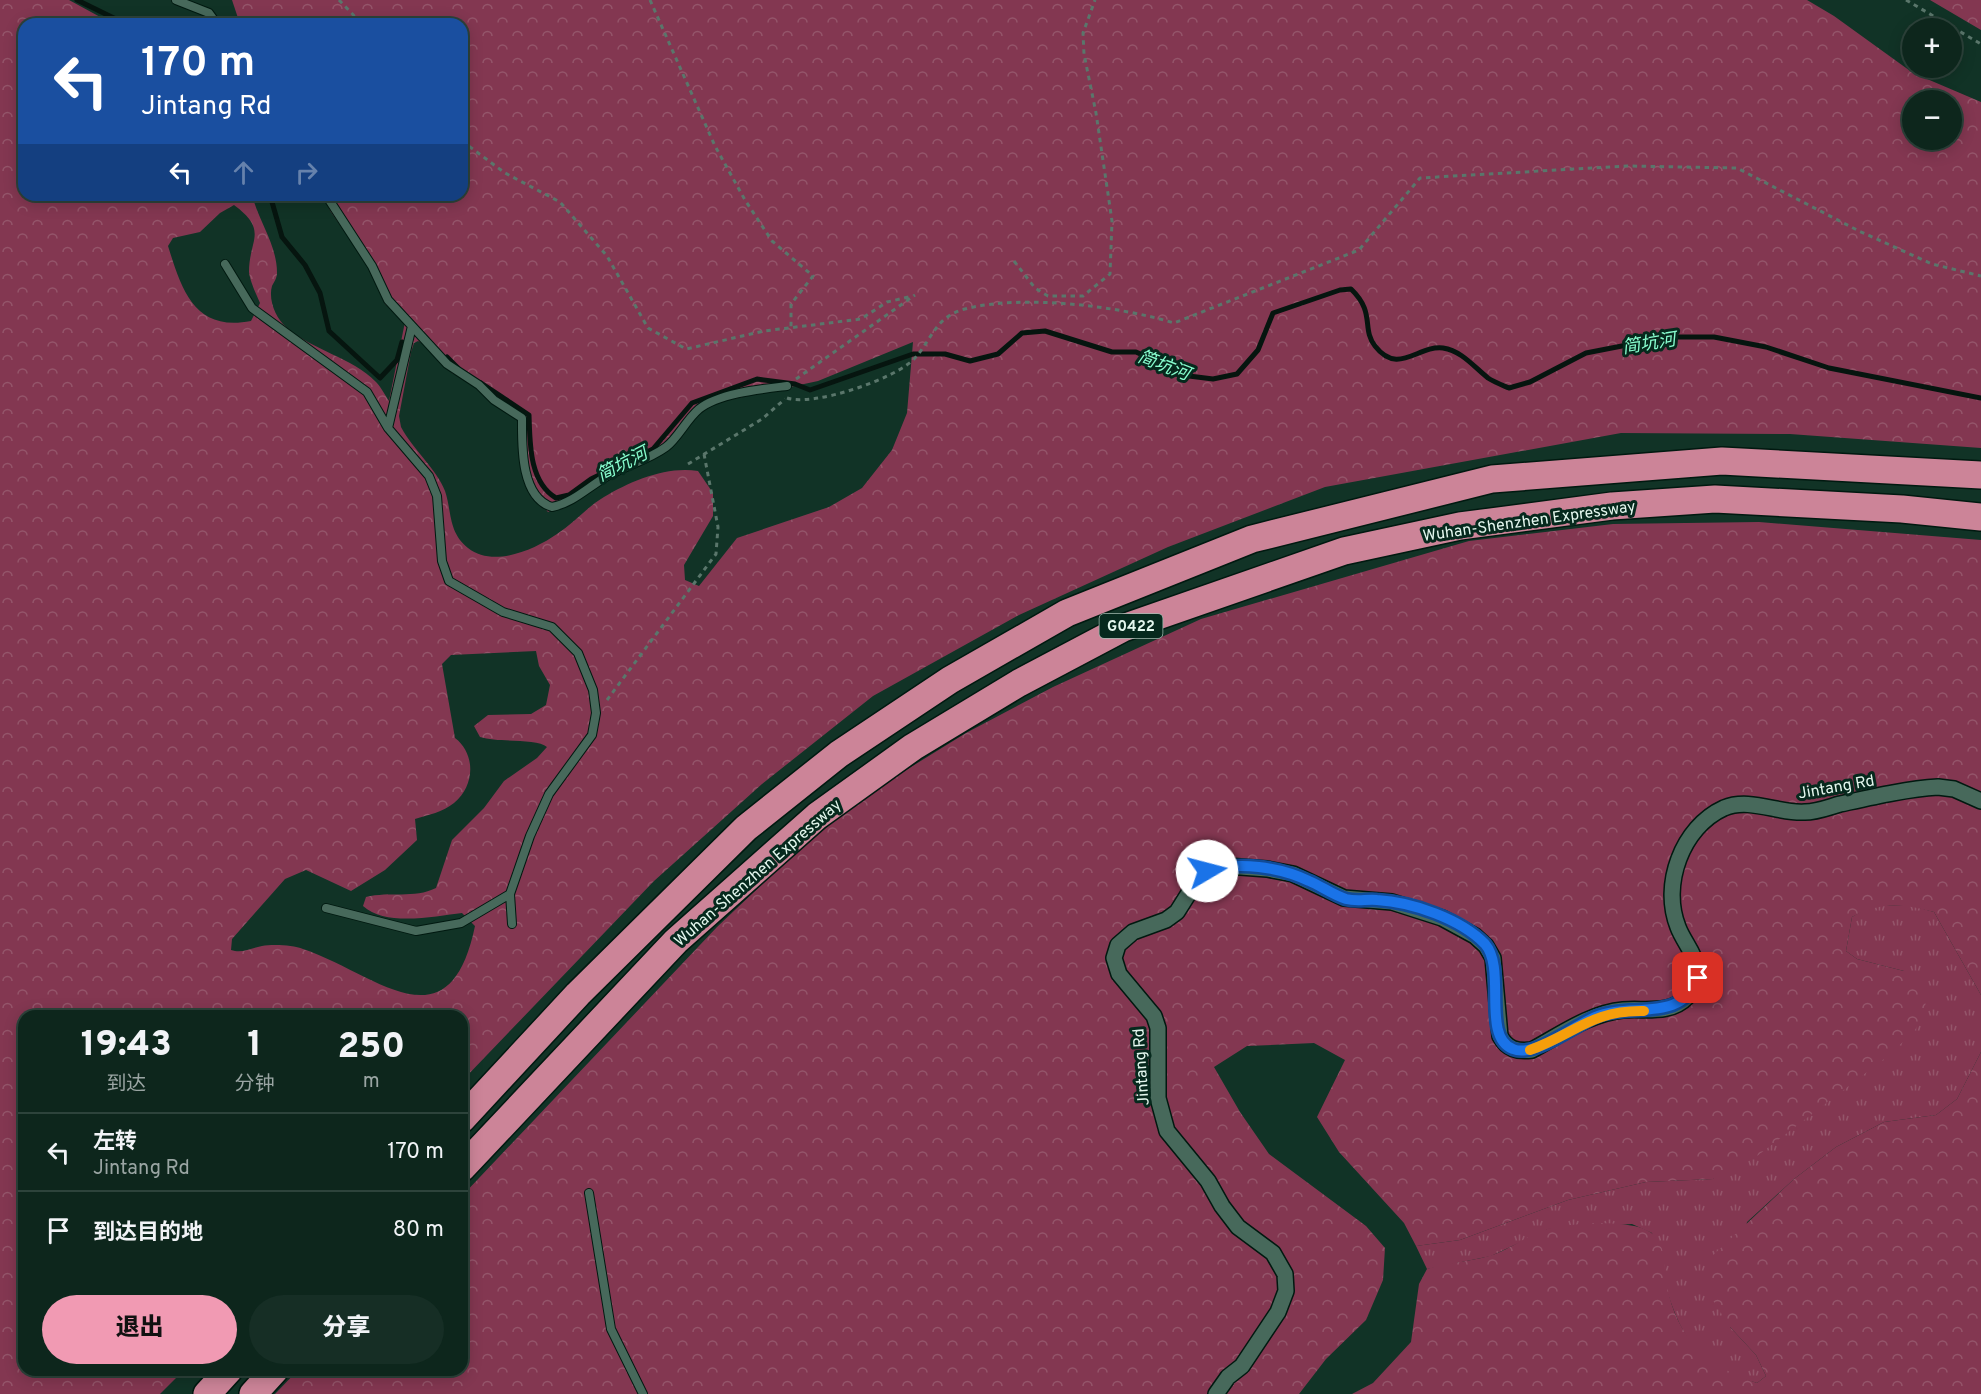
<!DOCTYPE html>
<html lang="zh">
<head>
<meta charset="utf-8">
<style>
  body { margin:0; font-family:Overpass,"Noto Sans SC",sans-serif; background:#162e25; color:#f1f3f6; height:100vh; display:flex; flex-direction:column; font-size:22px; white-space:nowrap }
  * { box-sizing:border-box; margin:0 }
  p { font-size:20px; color:#9aa5a3 }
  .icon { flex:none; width:33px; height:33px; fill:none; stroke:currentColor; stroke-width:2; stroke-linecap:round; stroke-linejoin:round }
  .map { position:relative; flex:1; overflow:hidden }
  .drawer { position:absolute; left:18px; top:1010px; width:450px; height:366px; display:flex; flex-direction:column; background:#0d261c; border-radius:18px; box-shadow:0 3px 15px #0003,0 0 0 2px #2d433b }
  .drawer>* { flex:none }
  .top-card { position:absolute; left:18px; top:18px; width:450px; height:183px; border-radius:18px; box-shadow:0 3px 15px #0003,0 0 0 2px #2d433b; background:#1a4fa0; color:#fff; overflow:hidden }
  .fabs { position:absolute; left:1902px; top:18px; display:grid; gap:12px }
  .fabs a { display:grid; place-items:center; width:60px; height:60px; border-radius:50%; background:#0d261c; box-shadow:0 3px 15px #0003,0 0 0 2px #2d433b; font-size:30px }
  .pin { position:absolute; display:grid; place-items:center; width:51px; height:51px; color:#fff; margin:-26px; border-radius:12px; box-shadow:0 3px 9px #0006 }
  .me { position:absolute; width:66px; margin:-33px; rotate:82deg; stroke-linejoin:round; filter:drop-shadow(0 0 4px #0008) }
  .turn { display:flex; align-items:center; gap:21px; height:126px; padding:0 24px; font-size:27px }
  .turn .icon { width:78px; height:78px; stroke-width:2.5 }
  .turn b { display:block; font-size:42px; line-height:51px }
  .lanes { display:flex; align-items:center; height:57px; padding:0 24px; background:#0003; justify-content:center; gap:30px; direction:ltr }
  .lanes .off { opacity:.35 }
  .eta { display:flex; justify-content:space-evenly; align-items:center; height:102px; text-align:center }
  .eta b { font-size:36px; font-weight:800; line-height:42px }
  .primary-button { display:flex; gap:12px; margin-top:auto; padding:12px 24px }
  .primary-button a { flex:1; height:69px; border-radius:36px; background:#f19ab3; color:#111; font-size:24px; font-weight:800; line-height:69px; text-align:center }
  .primary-button a+a { background:#162e25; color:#f1f3f6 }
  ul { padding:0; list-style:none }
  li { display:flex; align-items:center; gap:18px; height:78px; padding:0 24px; border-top:2px solid #2d433b }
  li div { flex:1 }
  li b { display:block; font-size:22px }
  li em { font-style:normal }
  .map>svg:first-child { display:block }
</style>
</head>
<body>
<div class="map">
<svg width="1981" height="1394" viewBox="0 0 1981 1394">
  <defs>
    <pattern id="grass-tufts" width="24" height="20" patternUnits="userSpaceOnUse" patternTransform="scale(1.5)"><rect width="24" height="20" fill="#833751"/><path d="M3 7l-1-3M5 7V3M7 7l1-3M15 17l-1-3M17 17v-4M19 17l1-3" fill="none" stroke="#94556a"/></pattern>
    <pattern id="forest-crowns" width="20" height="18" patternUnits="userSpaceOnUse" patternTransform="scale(1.5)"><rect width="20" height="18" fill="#833751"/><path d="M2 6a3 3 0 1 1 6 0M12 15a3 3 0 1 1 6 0" fill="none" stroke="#94556a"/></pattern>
  </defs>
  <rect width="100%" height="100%" fill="#113326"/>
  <!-- grass -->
  <path fill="url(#grass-tufts)" d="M 1909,905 L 1934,912 L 1981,995 L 1981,1052 L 1957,1099 L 1936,1115 L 1884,1122 L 1836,1147 L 1794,1179 L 1747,1222 L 1730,1327 L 1756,1355 L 1766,1376 L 1757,1383 C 1747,1380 1735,1377 1726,1373 C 1673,1346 1666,1283 1652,1233 L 1632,1224 L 1548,1229 L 1491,1256 L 1427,1269 L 1416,1246 L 1460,1240 L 1568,1200 L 1646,1182 L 1713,1179 L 1904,971 L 1857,959 L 1846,951 L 1852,917 L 1871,906 Z"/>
  <!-- forest -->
  <path fill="url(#forest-crowns)" fill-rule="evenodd" d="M 0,0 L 69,0 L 113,24 L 24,24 L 24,195 L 252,195 C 259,222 277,245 277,273 C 277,278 274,282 272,286 C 268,300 276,318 286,327 C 313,351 352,357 376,382 C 381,387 385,395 389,401 L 405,322 L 385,304 L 367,264 L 331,212 L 322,195 L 462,195 L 462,24 L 240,24 L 232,0 L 1807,0 L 1834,16 L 1913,73 L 1981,102 L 1981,448 L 1790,434 L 1621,433 L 1325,487 L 1168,547 L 1019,615 L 873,696 L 762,784 L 654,881 L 462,1081 L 462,1016 L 24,1016 L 24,1370 L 184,1370 L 160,1394 L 0,1394 ZM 1912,100 L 1952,100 L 1952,140 L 1912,140 ZM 234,205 C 269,231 249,239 249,272 C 250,281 256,294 260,303 L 251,321 C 195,332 182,291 168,246 L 173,238 L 200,232 L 220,213 ZM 418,341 L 426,345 L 452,373 L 476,386 L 518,419 C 520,464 518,475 548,512 L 668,448 L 701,410 L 719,402 L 818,381 L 913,342 L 907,413 L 892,450 L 862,488 L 829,507 L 737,538 L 699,586 L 685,580 L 684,565 L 713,516 L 713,493 L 698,471 C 666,466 631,481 604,497 C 587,507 574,523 557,534 C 534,550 493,568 468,548 C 448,532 452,512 445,491 C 437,470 412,448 401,427 L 399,416 L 411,352 L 414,343 ZM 536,651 L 539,666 L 550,685 L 546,705 L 531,714 L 488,715 L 474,726 L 480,737 C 499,743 537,738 547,747 L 537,758 L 504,781 L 484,808 L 452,840 L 436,888 C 414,899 390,891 366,897 L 363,906 C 386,927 435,916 462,913 L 475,926 C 449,1051 375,973 303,949 C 293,945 273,944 262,946 C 251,948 242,954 231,950 L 232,939 L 285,879 L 306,870 L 351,891 L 385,870 L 417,840 L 415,819 C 428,815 443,812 454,803 C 475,786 476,754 455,738 L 442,664 L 451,655 Z
    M 1930,0 L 1981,0 L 1981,30 Z
    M 1759,522 L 1981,540 L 1981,995 L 1934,912 C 1904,904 1881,901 1852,917 L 1846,951 L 1857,959 L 1904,971 L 1923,983 L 1926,1009 L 1914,1032 L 1884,1059 L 1757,1156 L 1713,1179 L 1646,1182 L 1568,1200 L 1460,1240 L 1416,1246 L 1404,1223 L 1339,1152 L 1317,1117 L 1345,1060 L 1314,1043 L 1247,1046 L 1214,1067 L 1240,1112 L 1269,1154 L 1366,1226 L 1385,1248 L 1383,1280 L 1366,1320 L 1326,1359 L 1299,1394 L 275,1394 L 298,1370 L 462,1370 L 462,1196 L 717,927 L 792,856 L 864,796 L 966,733 L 1053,687 L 1201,619 L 1469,541 L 1613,524 Z
    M 1981,1052 L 1981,1394 L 1352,1394 L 1373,1383 L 1411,1342 L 1419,1284 L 1427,1269 C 1447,1262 1469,1262 1489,1256 C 1510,1250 1527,1235 1547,1229 C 1570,1223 1630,1219 1650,1232 C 1668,1244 1663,1268 1667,1286 C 1677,1338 1707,1367 1757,1383 L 1766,1376 L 1756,1355 L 1730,1327 L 1710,1296 L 1709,1259 L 1794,1179 L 1836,1147 L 1884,1122 L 1936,1115 L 1957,1099 Z"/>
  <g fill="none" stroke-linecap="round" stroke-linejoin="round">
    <!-- stream -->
    <path stroke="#06150f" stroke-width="5" d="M 77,0 L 126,24
      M 270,195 L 282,237 L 305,265 L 320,293 L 329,331 L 380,378 L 397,360 L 402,342
      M 447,357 L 458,368
      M 481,383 L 529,415 C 530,443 529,482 556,498 L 569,495 L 591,479 L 653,449 L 692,403 L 757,379 L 795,384 L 810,390 L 913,354 L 945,354 L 970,361 L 998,354 L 1022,333 L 1045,331 L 1112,352 L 1136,352 L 1189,376 L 1213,379 L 1237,374 L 1258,350 L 1273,313 L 1340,290 L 1351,289 C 1376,313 1361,328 1375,346 C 1398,376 1418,345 1443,348 C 1462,351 1474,367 1488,378 C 1494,382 1502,385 1509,388 L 1530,382 L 1586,353 L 1668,337 L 1714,337 L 1766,347 L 1829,368 L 1981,398"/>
    <defs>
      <path id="service" d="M 176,0 L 209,13 L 217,24
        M 326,195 L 372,266 L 388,300 L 412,326
        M 225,264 L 252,308 L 367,392 L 388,428
        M 326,908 L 416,931 L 461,923 L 510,894
        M 512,924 L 510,894 L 530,836 L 549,794 L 592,735 L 596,713 L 593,690 L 578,653 L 552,627 L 503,612 L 449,581 L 442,561 L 437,496 L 429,476 L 388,428 L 412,326 L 447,364 L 479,385 L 494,400 L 522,418 C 522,444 520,497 552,507 C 572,503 586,489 604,478 C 623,466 647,461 666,447 C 678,438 686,420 699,409 C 719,393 762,389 787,386
        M 589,1193 L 611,1329 L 643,1394"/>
      <path id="minor" d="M 1216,1394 L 1228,1377 L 1242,1366 L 1278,1312 L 1286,1291 L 1285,1274 L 1273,1253 L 1238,1227 L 1222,1206 L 1208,1181 L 1167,1131 L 1158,1098 L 1158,1028 L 1154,1016 L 1119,974 L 1114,958 L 1118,945 L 1133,932 L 1166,920 L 1177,912 L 1201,874 L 1227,866 L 1267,869 L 1293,874 L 1344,898 L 1392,902 L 1442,918 L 1475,936 L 1486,946 L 1493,958 L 1500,1036 C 1507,1049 1517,1052 1532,1050 C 1560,1035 1590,1013 1623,1010 C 1644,1008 1670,1015 1687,997 C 1695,989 1699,978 1697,968 C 1695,953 1683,941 1678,927 C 1661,885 1682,827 1724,808 C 1750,797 1779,814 1805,812 C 1817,812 1829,807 1840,804 C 1872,797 1906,789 1938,787 L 1954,789 L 1981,801"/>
      <path id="motorway" d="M 462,1119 L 578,994 L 746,828 L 839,754 L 950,680 L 1067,613 L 1252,539 L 1492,479 L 1722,461 L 1981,475
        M 462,1168 L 676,941 L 817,816 L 913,747 L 1019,683 L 1123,628 L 1344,551 L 1460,526 L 1612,506 L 1715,499 L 1902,509 L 1981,517
        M 207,1394 L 229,1370
        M 253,1394 L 275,1370"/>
    </defs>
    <!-- service casing -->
    <use href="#service" stroke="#011910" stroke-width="10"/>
    <!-- minor casing -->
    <use href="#minor" stroke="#011910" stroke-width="18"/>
    <!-- motorway casing -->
    <use href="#motorway" stroke="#011910" stroke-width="30"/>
    <!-- path -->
    <path stroke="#5a766b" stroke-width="3" stroke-dasharray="4.5 4.5" stroke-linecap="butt" d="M 339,0 L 362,24
      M 650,0 L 715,146 L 745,200 L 772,241 L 813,276 L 791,304 L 791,328
      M 1906,0 L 1981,44
      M 462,141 L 505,173 L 560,202 L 607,256 L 648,328 L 686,349 L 764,331 L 861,319 L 887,302 L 913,296
      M 1014,261 L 1035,288 L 1048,296 L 1083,296 L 1110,274 L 1112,221 L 1096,113 L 1084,54 L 1083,33 L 1095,0
      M 796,379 L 915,295
      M 787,398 C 813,407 896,379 915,358 C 932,339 936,316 965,309 C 1021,294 1119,306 1174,323 L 1359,250 L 1420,178 L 1626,166 L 1737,168 L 1859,231 L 1932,264 L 1981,276
      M 688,464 L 762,419 L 785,399
      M 607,700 L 716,554 L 718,527 L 704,454"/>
    <!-- service -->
    <use href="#service" stroke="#47695b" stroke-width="8"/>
    <!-- minor -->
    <use href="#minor" stroke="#47695b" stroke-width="15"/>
    <!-- motorway -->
    <use href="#motorway" stroke="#cc8498" stroke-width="27"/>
  </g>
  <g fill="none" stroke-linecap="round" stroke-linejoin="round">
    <defs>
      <path id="route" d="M 1207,871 C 1238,861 1280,867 1309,881 C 1321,886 1333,895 1346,899 C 1357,902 1366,899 1377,900 C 1412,902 1461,919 1485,944 C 1507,969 1481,1037 1513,1049 C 1534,1058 1574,1026 1595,1017 C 1630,1002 1681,1024 1698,978"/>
    </defs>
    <!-- route casing -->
    <use href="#route" stroke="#114b97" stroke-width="15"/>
    <!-- route -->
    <use href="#route" stroke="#1a73e8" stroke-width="10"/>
    <!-- slow -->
    <path stroke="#f59e0b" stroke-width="10" d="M 1530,1050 C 1575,1034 1591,1010 1644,1011"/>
  </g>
  <g text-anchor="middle" stroke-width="6" stroke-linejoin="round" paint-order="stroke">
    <!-- shield labels -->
    <rect fill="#06291d" stroke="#a1b9af" stroke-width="1.5" x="1099.5" y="614" width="63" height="24" rx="4.5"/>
    <g font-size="15" font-weight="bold" fill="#e4f7ee">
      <text x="1131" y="631">G0422</text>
    </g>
    <!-- street labels -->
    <g font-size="16" fill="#e4f7ee" stroke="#06291d">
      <text transform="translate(1529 520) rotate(-8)" y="6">Wuhan-Shenzhen Expressway</text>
      <text transform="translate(1836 786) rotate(-10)" y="6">Jintang Rd</text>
      <text transform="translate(757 872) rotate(-41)" y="6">Wuhan-Shenzhen Expressway</text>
      <text transform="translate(1140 1067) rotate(-94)" y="6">Jintang Rd</text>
    </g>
    <!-- water labels -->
    <g font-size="18" font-style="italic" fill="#88fecf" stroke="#06291d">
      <text transform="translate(1649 343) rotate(-9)" y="6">简坑河</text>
      <text transform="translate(1164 365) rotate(21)" y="6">简坑河</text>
      <text transform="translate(622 464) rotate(-27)" y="6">简坑河</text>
    </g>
  </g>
</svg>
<div class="fabs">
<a>+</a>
<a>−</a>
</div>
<div class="pin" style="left:1698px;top:978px;background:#d93025"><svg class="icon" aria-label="arrive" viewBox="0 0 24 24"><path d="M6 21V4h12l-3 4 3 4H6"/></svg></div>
<svg class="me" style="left:1207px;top:871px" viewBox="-20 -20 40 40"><circle r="19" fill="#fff"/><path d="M0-13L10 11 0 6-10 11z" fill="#1a73e8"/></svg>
<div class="top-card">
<div class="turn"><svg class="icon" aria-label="left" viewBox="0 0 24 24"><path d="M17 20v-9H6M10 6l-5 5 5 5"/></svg><div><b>170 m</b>Jintang Rd</div></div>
<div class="lanes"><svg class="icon" aria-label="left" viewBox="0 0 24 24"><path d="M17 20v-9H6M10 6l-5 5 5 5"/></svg><svg class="icon off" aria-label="ahead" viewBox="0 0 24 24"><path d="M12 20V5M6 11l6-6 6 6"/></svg><svg class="icon off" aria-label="right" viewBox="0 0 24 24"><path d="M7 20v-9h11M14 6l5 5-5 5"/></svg></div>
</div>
<section class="drawer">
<div class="eta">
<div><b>19:43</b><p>到达</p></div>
<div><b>1</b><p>分钟</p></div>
<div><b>250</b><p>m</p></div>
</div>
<ul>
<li><svg class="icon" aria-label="left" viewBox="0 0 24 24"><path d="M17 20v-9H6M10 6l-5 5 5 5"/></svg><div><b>左转</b><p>Jintang Rd</p></div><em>170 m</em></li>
<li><svg class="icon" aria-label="arrive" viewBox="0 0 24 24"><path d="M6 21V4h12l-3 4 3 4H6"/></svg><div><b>到达目的地</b></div><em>80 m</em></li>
</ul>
<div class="primary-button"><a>退出</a><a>分享</a></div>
</section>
</div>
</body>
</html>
